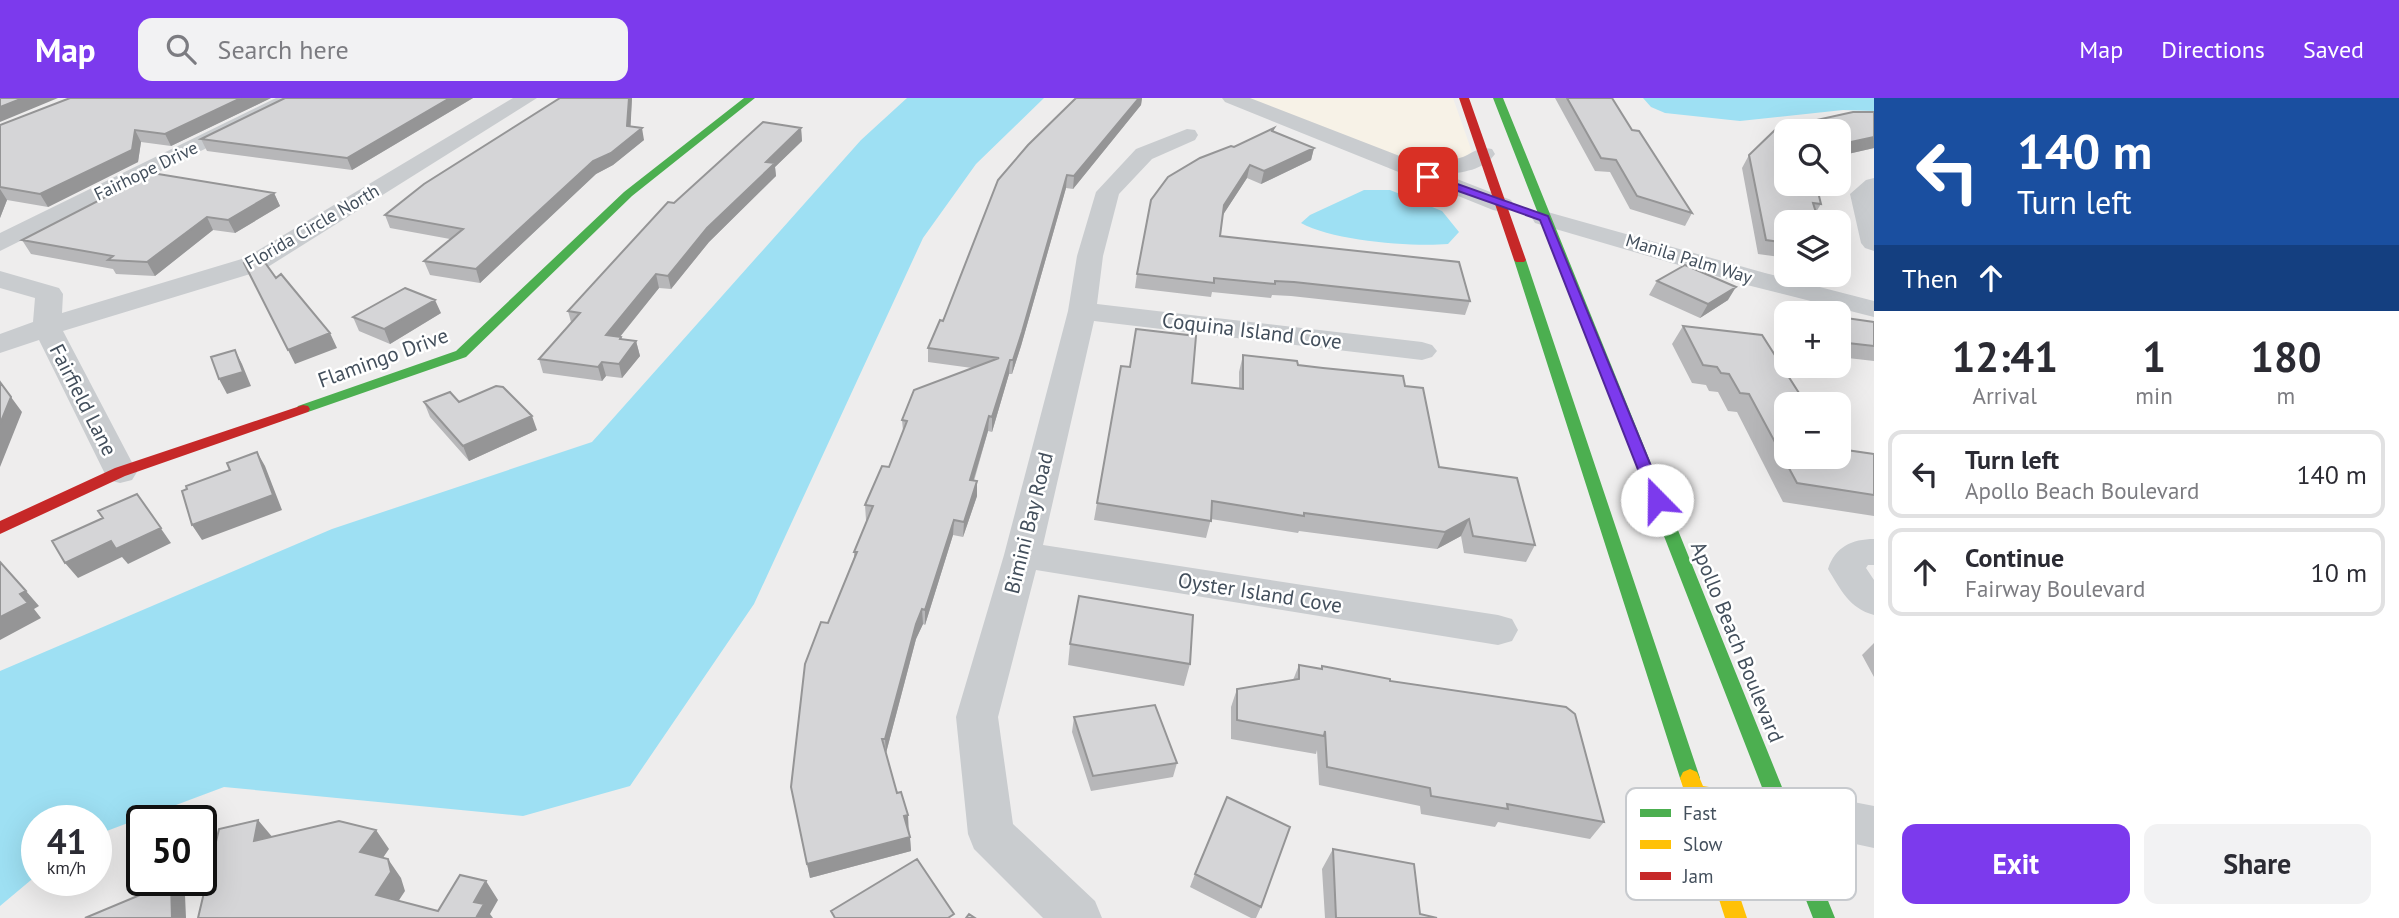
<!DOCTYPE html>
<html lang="en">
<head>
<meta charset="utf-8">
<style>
  body { margin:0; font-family:"PT Sans",sans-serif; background:#f2f2f3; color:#2b2b33; height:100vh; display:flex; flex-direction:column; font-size:26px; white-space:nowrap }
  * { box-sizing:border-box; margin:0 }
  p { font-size:23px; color:#7c7c81 }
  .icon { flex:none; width:38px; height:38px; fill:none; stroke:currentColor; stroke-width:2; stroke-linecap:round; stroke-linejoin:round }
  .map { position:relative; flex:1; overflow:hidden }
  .details { display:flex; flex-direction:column; background:#fff; width:525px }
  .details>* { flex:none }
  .guide { background:#1a4fa0; color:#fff; overflow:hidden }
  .controls { position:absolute; left:1774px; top:21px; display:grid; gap:14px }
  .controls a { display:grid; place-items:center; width:77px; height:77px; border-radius:14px; background:#fff; box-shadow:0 7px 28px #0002; font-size:35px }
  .speed { position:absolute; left:21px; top:707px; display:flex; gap:14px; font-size:35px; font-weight:700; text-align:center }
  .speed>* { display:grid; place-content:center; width:91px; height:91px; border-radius:50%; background:#fff; box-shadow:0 7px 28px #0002; line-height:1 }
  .speed small { font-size:18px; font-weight:400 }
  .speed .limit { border:4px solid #111; border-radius:10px; background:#fff; color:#111 }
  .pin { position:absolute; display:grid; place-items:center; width:60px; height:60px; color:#fff; margin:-30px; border-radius:14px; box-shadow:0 4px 10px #0006 }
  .me { position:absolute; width:77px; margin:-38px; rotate:338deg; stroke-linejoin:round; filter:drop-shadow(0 0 5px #0008) }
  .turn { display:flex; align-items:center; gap:24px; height:147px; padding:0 28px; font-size:32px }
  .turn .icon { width:91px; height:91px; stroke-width:2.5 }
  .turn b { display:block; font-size:49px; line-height:60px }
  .then { display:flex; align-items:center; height:66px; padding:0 28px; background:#0003; gap:14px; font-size:26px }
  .eta { display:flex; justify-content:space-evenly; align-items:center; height:119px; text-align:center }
  .eta b { font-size:42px; font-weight:800; line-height:49px }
  .cta { display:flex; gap:14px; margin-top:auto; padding:14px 28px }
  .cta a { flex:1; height:80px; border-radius:14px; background:#7c3aed; color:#fff; font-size:28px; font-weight:800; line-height:80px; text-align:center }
  .cta a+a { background:#f2f2f3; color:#2b2b33 }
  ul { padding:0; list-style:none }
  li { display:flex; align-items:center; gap:21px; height:88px; margin:0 14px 10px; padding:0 14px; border:4px solid #e1e1e2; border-radius:14px }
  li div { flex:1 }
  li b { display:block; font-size:26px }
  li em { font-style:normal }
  header { display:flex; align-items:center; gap:42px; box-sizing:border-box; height:98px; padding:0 35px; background:#7c3aed; color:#fff }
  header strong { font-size:33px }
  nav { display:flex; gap:38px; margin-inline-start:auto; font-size:24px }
  .search { width:490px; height:63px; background:#f2f2f3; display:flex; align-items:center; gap:18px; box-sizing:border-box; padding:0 24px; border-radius:14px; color:#7c7c81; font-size:26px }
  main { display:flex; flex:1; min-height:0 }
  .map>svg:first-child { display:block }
</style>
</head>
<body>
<header>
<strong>Map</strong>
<div class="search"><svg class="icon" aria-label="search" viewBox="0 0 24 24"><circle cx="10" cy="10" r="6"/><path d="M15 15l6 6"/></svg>Search here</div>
<nav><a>Map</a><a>Directions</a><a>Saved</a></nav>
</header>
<main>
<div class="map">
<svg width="1874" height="820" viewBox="0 0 1874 820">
  <rect width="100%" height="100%" fill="#eeeded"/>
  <!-- commercial -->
  <path fill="#f7f2e7" d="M 1244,0 L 1453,0 L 1472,54 L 1463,61 L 1430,64 L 1383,57 Z"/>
  <!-- water -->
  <path fill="#9ee0f3" d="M 907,0 L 1044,0 L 976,66 L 923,140 L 754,506 L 630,688 L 523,718 L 224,689 L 96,737 L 96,723 L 37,723 L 37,777 L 0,808 L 0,573 L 332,431 L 592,344 L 861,42 Z
    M 1643,0 L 1874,0 L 1874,13 L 1843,12 L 1740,23 L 1665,15 L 1651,9 Z
    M 1364,92 L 1390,92 L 1442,113 L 1459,134 L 1448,146 C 1411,149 1333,143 1301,125 L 1310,117 Z"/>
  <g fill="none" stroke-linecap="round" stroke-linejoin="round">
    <!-- street -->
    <path fill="#c9cccf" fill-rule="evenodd" d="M 276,0 L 302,0 L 299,4 L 0,153 L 0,135 Z
      M 513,0 L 537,0 L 263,172 L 63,233 L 137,374 L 132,382 L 120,385 L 108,382 L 39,242 L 0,255 L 0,236 L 33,224 L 35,200 L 0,190 L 0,173 L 59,190 L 63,196 L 62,215 L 245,160 Z
      M 1222,0 L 1250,0 L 1410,62 C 1424,58 1440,64 1455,61 C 1470,59 1476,47 1492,51 L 1495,56 C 1484,72 1462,75 1444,76 L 1511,102 L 1514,107 L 1511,112 L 1502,114 L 1493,112 L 1225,4 Z
      M 1187,31 L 1195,32 L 1198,37 L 1195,42 L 1152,61 L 1119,96 L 1103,158 L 1097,206 L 1422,244 L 1432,247 L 1437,253 L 1432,259 L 1422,262 L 1094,223 L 1043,447 L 1498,517 L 1512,521 L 1518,532 L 1512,543 L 1498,547 L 1036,472 L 998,619 L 1013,726 L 1095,803 L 1102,820 L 1043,820 L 974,751 L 968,736 L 956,619 L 1004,457 L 1068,213 L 1077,158 L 1096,94 L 1136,51 Z
      M 1874,80 L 1874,153 L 1865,150 L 1861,145 L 1850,96 L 1866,82 Z
      M 1544,113 L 1765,175 L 1874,203 L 1874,219 L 1747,187 L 1535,125 L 1532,120 L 1535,115 Z
      M 1874,441 L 1874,467 L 1868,467 L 1866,470 L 1874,482 L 1874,517 C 1849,510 1841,492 1828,471 C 1835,449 1852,441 1874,441 Z
      M 1781,690 L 1874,708 L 1874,750 L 1781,730 L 1765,724 L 1758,710 L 1765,696 Z"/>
    <!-- fast -->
    <path fill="#4caf50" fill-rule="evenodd" d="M 744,0 L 755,0 L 632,98 L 466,259 L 308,314 L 298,314 L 296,311 L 298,308 L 456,253 L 624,94 Z
      M 1493,0 L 1503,0 L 1835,820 L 1813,820 Z
      M 1520,158 L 1526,162 L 1700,680 L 1697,686 L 1690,689 L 1683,686 L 1680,680 L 1514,162 Z"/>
    <!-- slow -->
    <path fill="#ffc107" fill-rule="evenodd" d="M 1690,671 L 1697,674 L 1703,688 L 1781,701 L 1788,703 L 1791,710 L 1788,717 L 1781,719 L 1709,707 L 1747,820 L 1725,820 L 1680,680 L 1683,674 Z"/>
    <!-- jam -->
    <path fill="#c62828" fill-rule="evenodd" d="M 1459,0 L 1469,0 L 1526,162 L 1524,164 L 1516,164 L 1514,162 Z
      M 303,307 L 308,308 L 310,311 L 308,314 L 125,378 L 0,436 L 0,423 L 115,370 Z"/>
  </g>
  <!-- wall -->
  <path fill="#b7b7b9" d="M 70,0 L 271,0 L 171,48 L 141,44 L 138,64 L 48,109 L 7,102 L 0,120 L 0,27 Z
    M 284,0 L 473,0 L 352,72 L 207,53 L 201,41 Z
    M 632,0 L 630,29 L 644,42 L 613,67 L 596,76 L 480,185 L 430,177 L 424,163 L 450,141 L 390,130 L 385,117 Z
    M 1076,0 L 1142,0 L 1141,7 L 1073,91 L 1066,90 L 1021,248 L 1012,276 L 1009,276 L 992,334 L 988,333 L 974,383 L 977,398 L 963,439 L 953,437 L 925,527 L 923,526 L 916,541 L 886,655 L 897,695 L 908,717 L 911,753 L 810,780 L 794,703 L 828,525 L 854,460 L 854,454 L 867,422 L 866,422 L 865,407 L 889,369 L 903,333 L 902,322 L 972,270 L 928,264 L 928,250 Z
    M 1555,0 L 1612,0 L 1632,32 L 1692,115 L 1685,128 L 1630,111 L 1610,74 L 1595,73 Z
    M 1853,14 L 1874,14 L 1874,50 L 1839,58 L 1839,33 L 1787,33 L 1787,86 L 1817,86 L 1817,90 L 1821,106 L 1816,114 L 1819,124 L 1787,124 L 1787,160 L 1758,156 L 1742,70 L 1749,57 L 1776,31 Z
    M 801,30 L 802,43 L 775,69 L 776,78 L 709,144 L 671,191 L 659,190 L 620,239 L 622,241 L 636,243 L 640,258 L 622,280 L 606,278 L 602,283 L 543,275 L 539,261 L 571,224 L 568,213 L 674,105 Z
    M 1274,30 L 1273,34 L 1314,50 L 1311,62 L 1261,86 L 1247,80 L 1222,118 L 1220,138 L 1470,203 L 1465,217 L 1291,198 L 1272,197 L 1271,200 L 1212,194 L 1211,199 L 1135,190 L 1137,176 L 1234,49 Z
    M 274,95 L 280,108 L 235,135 L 213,132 L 155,178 L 116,176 L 113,171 L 31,156 L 22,142 Z
    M 1657,183 L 1728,202 L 1700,220 L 1649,197 Z
    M 1787,212 L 1812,215 L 1787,215 L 1787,239 L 1778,226 Z
    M 441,215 L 390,246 L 359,233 L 353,219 Z
    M 1839,219 L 1874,224 L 1874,263 L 1839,259 Z
    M 1683,228 L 1762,237 L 1787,359 L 1874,356 L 1874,418 L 1783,404 L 1737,314 L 1728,313 L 1718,294 L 1709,293 L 1706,287 L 1692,285 L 1672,246 Z
    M 1243,257 L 1405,288 L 1439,369 L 1535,447 L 1526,464 L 1464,455 L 1461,438 L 1437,451 L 1299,433 L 1298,435 L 1211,421 L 1206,440 L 1094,422 L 1097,405 L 1192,285 L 1239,291 L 1239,274 Z
    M 424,304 L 459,304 L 537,332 L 469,363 L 430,319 Z
    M 1874,545 L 1874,579 L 1862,557 Z
    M 1070,546 L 1190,566 L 1184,588 L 1068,567 Z
    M 1299,567 L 1321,571 L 1322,568 L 1390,583 L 1604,724 L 1590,741 L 1498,724 L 1495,729 L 1421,716 L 1420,708 L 1319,687 L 1317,652 L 1316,656 L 1231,641 L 1231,609 L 1237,591 L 1293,582 Z
    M 1074,619 L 1177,665 L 1173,679 L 1091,693 L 1072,634 Z
    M 1333,751 L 1420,816 L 1437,820 L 1325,820 L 1322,771 Z
    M 1195,776 L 1261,809 L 1256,820 L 1251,820 L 1190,789 Z"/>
  <!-- shaded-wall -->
  <path fill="#959596" d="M 23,0 L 58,0 L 0,24 L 0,9 Z
    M 241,0 L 271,0 L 171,48 L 165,36 Z
    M 450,0 L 473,0 L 352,72 L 347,60 Z
    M 629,0 L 632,0 L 630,40 L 642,30 L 644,42 L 613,67 L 596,76 L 480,185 L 476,171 L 627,28 Z
    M 1139,0 L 1142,0 L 1141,7 L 1073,91 L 1074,78 Z
    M 801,30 L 802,43 L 775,69 L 776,78 L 709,144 L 671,191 L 668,178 L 707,130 L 766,64 Z
    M 135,32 L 141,44 L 138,64 L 48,109 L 40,96 Z
    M 1874,39 L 1874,50 L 1839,58 L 1839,49 L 1842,46 Z
    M 1314,50 L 1311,62 L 1261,86 L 1264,73 Z
    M 1250,67 L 1247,80 L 1221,120 L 1224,107 Z
    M 1067,77 L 1066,90 L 1021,248 L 1012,276 L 1013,262 Z
    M 0,91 L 7,102 L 0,120 Z
    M 274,95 L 280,108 L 235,135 L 228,122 Z
    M 207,119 L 213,132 L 155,178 L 147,164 Z
    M 656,176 L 659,190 L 610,251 L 606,237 Z
    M 1736,189 L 1728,202 L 1700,220 L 1708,206 Z
    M 435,202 L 441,215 L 390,246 L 384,231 Z
    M 330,235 L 337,250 L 295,266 L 288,252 Z
    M 636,243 L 640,258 L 622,280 L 619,266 Z
    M 235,252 L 242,266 L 251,288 L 227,296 L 219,281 Z
    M 1010,262 L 1009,276 L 992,334 L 992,319 Z
    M 602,264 L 606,278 L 602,283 L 598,269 Z
    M 0,284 L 22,314 L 0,369 Z
    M 532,318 L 537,332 L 469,363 L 463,348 Z
    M 989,318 L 988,333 L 969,397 L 970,382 Z
    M 257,354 L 265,368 L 282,412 L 202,442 L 192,427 Z
    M 977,383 L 977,398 L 963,439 L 964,424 Z
    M 137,396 L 171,445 L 128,466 L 122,459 L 78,480 L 65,465 L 111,443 Z
    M 1469,421 L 1461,438 L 1437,451 L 1445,434 Z
    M 954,422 L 953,437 L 925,527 L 925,512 Z
    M 26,493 L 39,508 L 34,511 L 41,520 L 0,542 L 0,519 L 20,496 Z
    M 922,511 L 923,526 L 916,541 L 886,655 L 885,641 L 916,526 Z
    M 908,717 L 908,731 L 904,718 Z
    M 258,722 L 274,741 L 254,743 Z
    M 376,732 L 389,751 L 374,773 L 360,754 Z
    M 910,739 L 911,753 L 810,780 L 807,766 Z
    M 388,761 L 401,780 L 405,793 L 390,816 L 376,797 Z
    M 486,783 L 498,802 L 490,816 L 493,820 L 479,820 L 477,818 L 474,804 Z
    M 171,784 L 185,797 L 186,820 L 172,820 Z"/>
  <!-- building -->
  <path fill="#d5d5d7" stroke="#959596" stroke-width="2" d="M 0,0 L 23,0 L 0,9 Z
    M 70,0 L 241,0 L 165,36 L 135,32 L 132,52 L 40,96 L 0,89 L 0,27 Z
    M 285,0 L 450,0 L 347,60 L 201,41 Z
    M 560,0 L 629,0 L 627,28 L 642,30 L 611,55 L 593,63 L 476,171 L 424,163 L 463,131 L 385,117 L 424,86 Z
    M 1076,0 L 1139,0 L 1074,78 L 1067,77 L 1022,234 L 1013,262 L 1010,262 L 992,319 L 989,318 L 970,382 L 977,383 L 964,424 L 954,422 L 925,512 L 922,511 L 916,526 L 885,641 L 882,641 L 897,695 L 901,694 L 908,717 L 904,718 L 910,739 L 807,766 L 791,689 L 805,566 L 821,524 L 828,525 L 857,454 L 854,454 L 873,408 L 865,407 L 882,368 L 889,369 L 907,323 L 902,322 L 914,292 L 999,260 L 928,250 L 940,222 L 943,223 L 998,82 L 1028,47 Z
    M 1567,0 L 1612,0 L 1632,32 L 1639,33 L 1692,115 L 1637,98 L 1616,62 L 1601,60 Z
    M 1853,14 L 1874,14 L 1874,39 L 1842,46 L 1839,49 L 1839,33 L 1787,33 L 1787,86 L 1817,86 L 1817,90 L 1821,106 L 1813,105 L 1819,124 L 1787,124 L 1787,145 L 1766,142 L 1749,57 L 1776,31 Z
    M 763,24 L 801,30 L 766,64 L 775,65 L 707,130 L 668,178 L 656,176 L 606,237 L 621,239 L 620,241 L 636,243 L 619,266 L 602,264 L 598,269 L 539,261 L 580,215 L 568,213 L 668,104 L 674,105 Z
    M 1274,30 L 1272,33 L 1314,50 L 1264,73 L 1250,67 L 1224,107 L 1220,138 L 1459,164 L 1470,203 L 1294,184 L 1275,183 L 1275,186 L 1214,180 L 1214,185 L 1137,176 L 1151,102 L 1168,79 L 1200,60 L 1231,48 L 1234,49 Z
    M 152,75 L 274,95 L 228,122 L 207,119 L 147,164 L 108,162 L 113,158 L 22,142 Z
    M 261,159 L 276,180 L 281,176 L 330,235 L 288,252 L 244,165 Z
    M 1685,167 L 1736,189 L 1708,206 L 1657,183 Z
    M 405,190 L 435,202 L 384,231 L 353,219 Z
    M 1787,212 L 1812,215 L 1789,215 Z
    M 1839,219 L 1874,224 L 1874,248 L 1839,244 Z
    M 1683,228 L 1762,237 L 1806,306 L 1787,306 L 1787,359 L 1839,359 L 1839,351 L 1874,356 L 1874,397 L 1797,385 L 1749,296 L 1740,295 L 1729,276 L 1721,275 L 1717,269 L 1703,267 Z
    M 1136,231 L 1196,238 L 1192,285 L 1243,291 L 1243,257 L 1297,263 L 1298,267 L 1323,270 L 1403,278 L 1405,288 L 1423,290 L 1439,369 L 1517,380 L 1535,447 L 1473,438 L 1469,421 L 1445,434 L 1304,415 L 1304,418 L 1212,403 L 1211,423 L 1097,405 L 1121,268 L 1130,269 Z
    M 235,252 L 243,274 L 219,281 L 211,259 Z
    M 0,284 L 11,299 L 0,326 Z
    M 496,288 L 503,289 L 532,318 L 463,348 L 424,304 L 450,294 L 459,304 Z
    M 257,354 L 273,397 L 192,427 L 182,393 L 187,391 L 186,388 L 230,372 L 227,365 Z
    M 137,396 L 161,430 L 116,451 L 111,443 L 65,465 L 52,443 L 103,420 L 98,413 Z
    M 0,464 L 26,493 L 20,496 L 28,505 L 0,519 Z
    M 1079,498 L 1193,517 L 1190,566 L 1070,546 Z
    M 1299,567 L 1322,571 L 1322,568 L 1390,581 L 1390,583 L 1566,609 L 1575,616 L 1604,724 L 1507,706 L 1508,711 L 1431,698 L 1430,690 L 1327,669 L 1325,633 L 1324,638 L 1237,622 L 1237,591 L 1299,581 Z
    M 1155,607 L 1177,665 L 1093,678 L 1074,619 Z
    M 1227,699 L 1290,729 L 1261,809 L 1195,776 Z
    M 258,722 L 254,743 L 339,723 L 376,732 L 360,754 L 388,761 L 391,774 L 376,797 L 438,813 L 460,777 L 486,783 L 474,804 L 484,806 L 477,818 L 481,819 L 480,820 L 198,820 L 219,731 Z
    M 1333,751 L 1414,766 L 1420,816 L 1437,820 L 1336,820 Z
    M 917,761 L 954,816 L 948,820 L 835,820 L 831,813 Z
    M 171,784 L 172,820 L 85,820 Z
    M 969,816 L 975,820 L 966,820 Z"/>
  <!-- route -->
  <path fill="#7c3aed" stroke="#51269a" stroke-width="2" d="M 1424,77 L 1432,77 L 1548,118 L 1665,402 L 1663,406 L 1657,407 L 1650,402 L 1540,122 L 1424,81 Z"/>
  <g text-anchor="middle" stroke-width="5" stroke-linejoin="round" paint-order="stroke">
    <!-- far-street labels -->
    <g font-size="18" fill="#434f5c" stroke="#fff">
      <text transform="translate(146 73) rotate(-26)" y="6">Fairhope Drive</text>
      <text transform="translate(312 129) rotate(-30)" y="6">Florida Circle North</text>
      <text transform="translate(1689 161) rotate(17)" y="6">Manila Palm Way</text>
    </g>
    <!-- street labels -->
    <g font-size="21" fill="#434f5c" stroke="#fff">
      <text transform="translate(1252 233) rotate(7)" y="7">Coquina Island Cove</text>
      <text transform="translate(383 260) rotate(-20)" y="7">Flamingo Drive</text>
      <text transform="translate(83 302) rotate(63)" y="7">Fairfield Lane</text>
      <text transform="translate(1029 425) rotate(-76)" y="7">Bimini Bay Road</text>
      <text transform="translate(1260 495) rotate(9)" y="7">Oyster Island Cove</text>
      <text transform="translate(1737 544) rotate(68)" y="7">Apollo Beach Boulevard</text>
    </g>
  </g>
  <!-- legend -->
  <rect x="1626" y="690" width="230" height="112" rx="10" fill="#fff" stroke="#c7cace" stroke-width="2"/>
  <rect x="1640" y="711" width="31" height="8" fill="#4caf50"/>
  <rect x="1640" y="742" width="31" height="9" fill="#ffc107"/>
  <rect x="1640" y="774" width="31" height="8" fill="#c62828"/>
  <g font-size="19" fill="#434f5c">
    <text x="1683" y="722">Fast</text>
    <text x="1683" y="753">Slow</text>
    <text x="1683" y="785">Jam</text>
  </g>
</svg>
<div class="controls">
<a><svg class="icon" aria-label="search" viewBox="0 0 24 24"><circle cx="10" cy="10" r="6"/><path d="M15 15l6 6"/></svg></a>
<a><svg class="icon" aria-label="layers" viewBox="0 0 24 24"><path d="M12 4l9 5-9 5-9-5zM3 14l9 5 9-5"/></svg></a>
<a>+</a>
<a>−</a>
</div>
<div class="speed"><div>41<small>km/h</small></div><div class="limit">50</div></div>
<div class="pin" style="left:1428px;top:79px;background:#d93025"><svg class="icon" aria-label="arrive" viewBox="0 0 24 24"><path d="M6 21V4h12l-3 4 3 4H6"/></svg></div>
<svg class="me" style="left:1657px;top:402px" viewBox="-20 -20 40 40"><circle r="19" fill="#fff"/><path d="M0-13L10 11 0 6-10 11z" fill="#7c3aed"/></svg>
</div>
<section class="details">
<div class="guide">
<div class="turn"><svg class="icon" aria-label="left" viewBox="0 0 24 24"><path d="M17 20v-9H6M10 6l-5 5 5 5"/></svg><div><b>140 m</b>Turn left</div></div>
<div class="then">Then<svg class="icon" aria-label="ahead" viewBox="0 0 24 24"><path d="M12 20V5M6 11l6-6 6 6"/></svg></div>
</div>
<div class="eta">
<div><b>12:41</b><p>Arrival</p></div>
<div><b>1</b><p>min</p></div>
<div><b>180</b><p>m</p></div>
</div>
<ul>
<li><svg class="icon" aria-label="left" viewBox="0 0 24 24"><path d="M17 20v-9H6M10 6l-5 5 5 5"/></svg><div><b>Turn left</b><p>Apollo Beach Boulevard</p></div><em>140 m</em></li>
<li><svg class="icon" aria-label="ahead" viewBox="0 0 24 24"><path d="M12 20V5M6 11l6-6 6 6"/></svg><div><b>Continue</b><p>Fairway Boulevard</p></div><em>10 m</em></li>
</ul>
<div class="cta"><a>Exit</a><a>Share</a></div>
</section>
</main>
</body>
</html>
